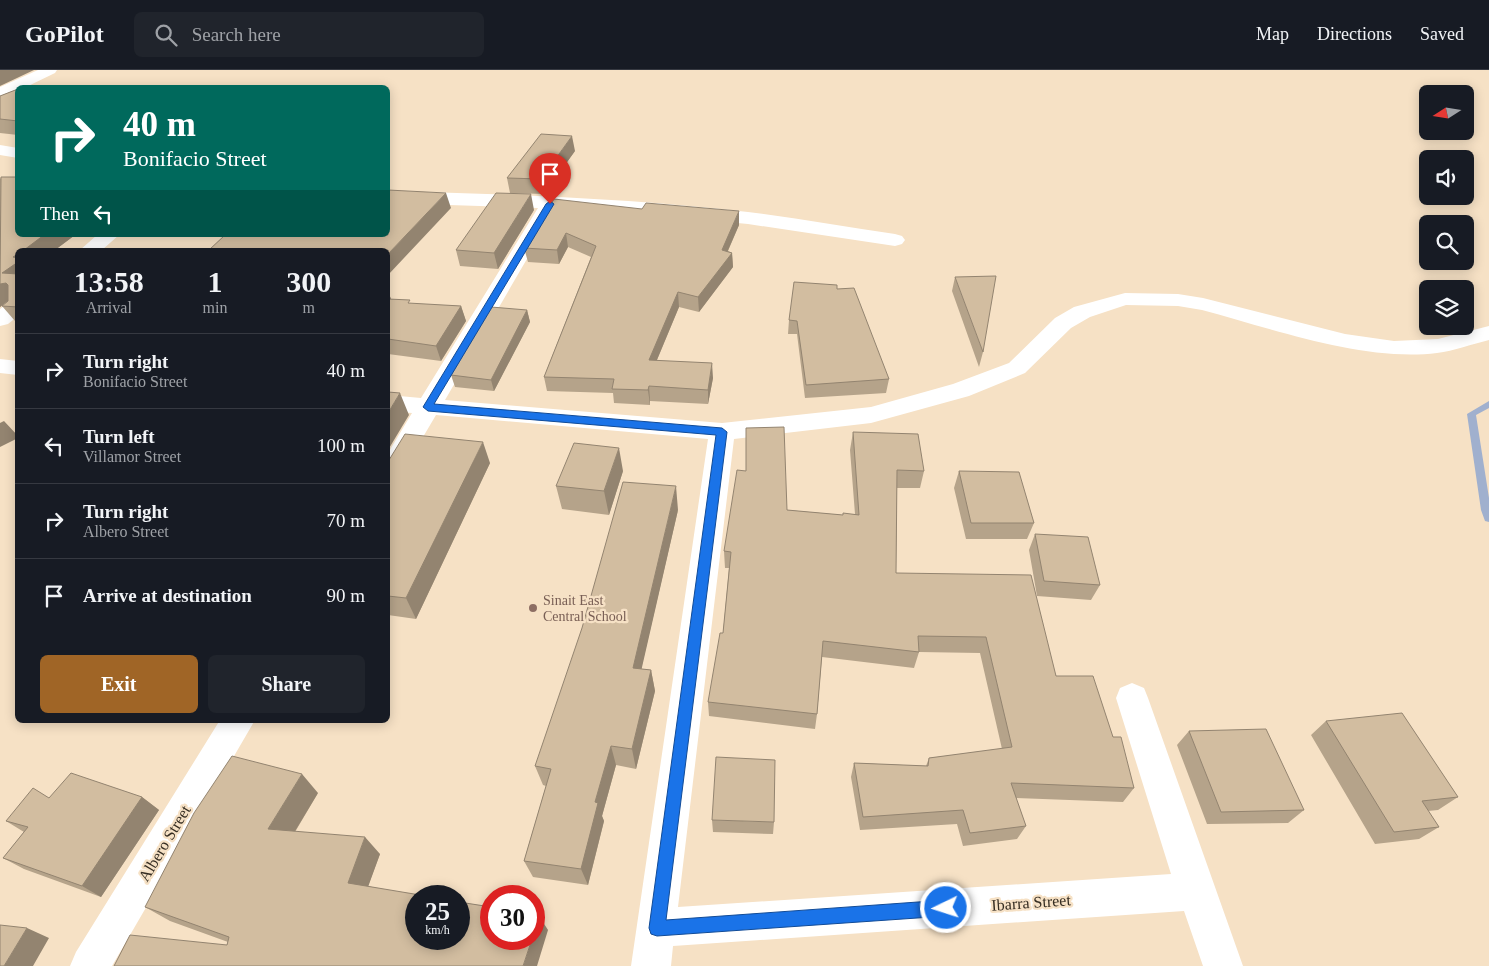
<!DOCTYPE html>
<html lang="en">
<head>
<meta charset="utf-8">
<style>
  body { margin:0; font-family:"Times New Roman",serif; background:#20242c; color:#f1f3f6; height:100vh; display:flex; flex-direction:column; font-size:19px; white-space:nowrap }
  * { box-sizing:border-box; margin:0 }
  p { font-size:16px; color:#9ea1a6 }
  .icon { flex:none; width:28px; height:28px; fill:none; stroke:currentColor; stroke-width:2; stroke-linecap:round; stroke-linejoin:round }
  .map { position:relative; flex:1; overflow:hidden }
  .panel { position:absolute; left:15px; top:178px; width:375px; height:475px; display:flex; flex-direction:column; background:#171b24; border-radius:8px; box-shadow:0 2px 12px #0003 }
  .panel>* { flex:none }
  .hud { position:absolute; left:15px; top:15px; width:375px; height:152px; border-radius:8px; box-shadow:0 2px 12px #0003; background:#00695c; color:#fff; overflow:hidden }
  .needle { width:32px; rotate:258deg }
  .controls { position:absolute; left:1419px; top:15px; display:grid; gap:10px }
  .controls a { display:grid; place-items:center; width:55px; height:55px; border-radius:8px; background:#171b24; box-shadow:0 2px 12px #0003; font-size:25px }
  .speed { position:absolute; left:405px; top:815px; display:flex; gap:10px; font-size:25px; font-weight:700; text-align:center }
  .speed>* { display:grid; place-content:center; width:65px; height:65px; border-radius:50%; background:#171b24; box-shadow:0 2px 12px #0003; line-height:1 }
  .speed small { font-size:12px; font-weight:400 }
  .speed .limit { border:8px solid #d22; background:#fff; color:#111 }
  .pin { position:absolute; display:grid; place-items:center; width:42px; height:42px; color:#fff; margin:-51px -21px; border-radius:50% 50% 50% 0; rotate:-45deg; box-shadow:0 0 5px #0007 }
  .pin .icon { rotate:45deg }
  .me { position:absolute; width:55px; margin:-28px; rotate:266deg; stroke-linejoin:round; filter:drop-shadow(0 0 4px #0008) }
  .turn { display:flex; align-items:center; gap:18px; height:105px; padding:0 25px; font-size:22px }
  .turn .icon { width:65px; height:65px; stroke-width:2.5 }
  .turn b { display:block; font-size:35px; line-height:42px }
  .then { display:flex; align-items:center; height:48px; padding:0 25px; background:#0003; gap:10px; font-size:19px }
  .eta { display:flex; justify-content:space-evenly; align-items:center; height:85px; text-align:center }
  .eta b { font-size:30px; font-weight:800; line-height:35px }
  .primary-button { display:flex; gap:10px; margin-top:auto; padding:10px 25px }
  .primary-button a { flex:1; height:58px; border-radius:8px; background:#a06526; color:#fff; font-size:20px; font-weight:800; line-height:58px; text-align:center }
  .primary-button a+a { background:#20242c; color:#f1f3f6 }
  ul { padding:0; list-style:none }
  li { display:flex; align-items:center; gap:15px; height:75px; padding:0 25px; border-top:1px solid #363941 }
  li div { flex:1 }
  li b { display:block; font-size:19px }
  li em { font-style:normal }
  header { display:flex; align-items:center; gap:30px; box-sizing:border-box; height:70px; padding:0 25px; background:#171b24; border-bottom:1px solid #363941 }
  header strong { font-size:24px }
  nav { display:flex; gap:28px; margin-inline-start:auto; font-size:18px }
  .search { width:350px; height:45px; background:#20242c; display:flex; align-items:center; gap:12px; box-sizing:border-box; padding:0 18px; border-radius:8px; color:#9ea1a6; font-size:19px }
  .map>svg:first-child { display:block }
</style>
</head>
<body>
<header>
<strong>GoPilot</strong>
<div class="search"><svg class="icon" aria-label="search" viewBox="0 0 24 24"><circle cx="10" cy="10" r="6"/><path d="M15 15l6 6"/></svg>Search here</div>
<nav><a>Map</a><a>Directions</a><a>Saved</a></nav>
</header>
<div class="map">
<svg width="1489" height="896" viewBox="0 0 1489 896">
  <rect width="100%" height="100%" fill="#f6e1c5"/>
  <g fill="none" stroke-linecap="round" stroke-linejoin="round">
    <!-- stream -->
    <path fill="#a0b0ce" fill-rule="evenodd" d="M 1489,331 L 1489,338 L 1476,345 L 1489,428 L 1489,452 L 1485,451 L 1481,440 L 1467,344 Z"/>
    <!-- minor -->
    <path fill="#fff" fill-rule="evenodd" d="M 0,75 L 18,78 L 18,88 L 0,85 Z
      M 388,121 C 508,124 629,128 748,142 C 797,148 846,157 895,164 L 902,166 L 905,170 L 902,174 L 895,176 L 748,154 L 654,145 L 556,139 L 445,330 L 722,353 L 871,337 L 953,314 L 1009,293 L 1055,248 L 1074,237 L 1125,223 L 1178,224 L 1203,228 L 1345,264 L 1394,271 L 1438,269 L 1489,256 L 1489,270 C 1472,274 1454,281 1437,283 C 1364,292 1273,259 1202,240 L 1178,236 L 1126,235 L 1090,247 L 1071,258 L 1025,303 L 969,326 L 871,353 L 734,369 L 678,837 L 1171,804 L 1116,628 L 1120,618 L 1132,613 L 1144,618 L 1148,628 L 1243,896 L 1203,896 L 1184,841 L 673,876 L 671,896 L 631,896 L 708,369 L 436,345 L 397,411 L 388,413 L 388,383 L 412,343 L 388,341 L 388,325 L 421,328 L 538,138 L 388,133 Z
      M 97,165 L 119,165 L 102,180 L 80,180 Z
      M 18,230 L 18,246 L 8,254 L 0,256 L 0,239 L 10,231 Z
      M 0,289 L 18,291 L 18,305 L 0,303 Z
      M 220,650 L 255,650 L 112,896 L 70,896 L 76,882 Z"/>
    <!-- tertiary -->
    <path fill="#fff" fill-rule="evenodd" d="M 38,0 L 57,0 L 55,3 L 24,18 L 18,18 L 18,21 L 0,28 L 0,17 Z"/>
  </g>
  <!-- wall -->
  <path fill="#b5a38a" d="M 18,19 L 18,65 L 0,63 L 0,26 Z
    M 575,81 L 544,124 L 510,123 L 507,108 Z
    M 0,108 L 75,165 L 55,180 L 18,180 L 18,251 L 15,251 L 2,236 L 8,230 L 0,237 Z
    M 554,129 L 739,155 L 728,181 L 732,183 L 733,197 L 699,242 L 679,237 L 657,290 L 713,308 L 708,334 L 650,331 L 650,335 L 614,333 L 613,323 L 547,321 L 544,307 L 591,187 L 568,177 L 559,194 L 528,192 L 524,178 Z
    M 534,140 L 498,199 L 460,196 L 456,180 Z
    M 955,207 L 983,282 L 979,297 L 952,221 Z
    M 837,219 L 889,309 L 886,323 L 805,328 L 797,264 L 788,264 L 789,250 Z
    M 388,224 L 389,224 L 391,229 L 411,234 L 461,236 L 466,251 L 441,291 L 388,284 Z
    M 527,240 L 530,252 L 494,321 L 455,317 L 451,305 Z
    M 853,362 L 924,401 L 920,418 L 897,418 L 896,503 L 1056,606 L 1113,667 L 1134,718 L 1123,732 L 1016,728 L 1026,756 L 1017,769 L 963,776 L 957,754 L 860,760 L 851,707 L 854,693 L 926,696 L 929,688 L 1002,679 L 980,583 L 919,582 L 914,598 L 822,587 L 817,644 L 815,659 L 709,646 L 708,632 L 723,563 L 729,498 L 725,498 L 724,481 L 787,440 L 842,445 L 855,444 L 850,380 Z
    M 388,391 L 490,393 L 416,549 L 388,545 Z
    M 623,401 L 609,445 L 562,439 L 556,416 Z
    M 959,401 L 1034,453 L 1027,469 L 966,469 L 954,418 Z
    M 678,440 L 641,599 L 651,600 L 655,621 L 636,699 L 616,695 L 602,746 L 604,751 L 588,815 L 533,807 L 524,791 L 546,716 L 543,715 L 535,696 Z
    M 1035,464 L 1100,515 L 1091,530 L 1037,526 L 1029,480 Z
    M 1326,651 L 1458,727 L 1438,740 L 1428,741 L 1439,757 L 1419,769 L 1375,774 L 1311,665 Z
    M 1189,661 L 1304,740 L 1288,753 L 1207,754 L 1177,675 Z
    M 318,723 L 295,762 L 380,784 L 368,816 L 548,860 L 227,875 L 228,872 L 170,851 L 145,837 Z
    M 142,727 L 159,740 L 101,827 L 24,799 L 3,788 L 24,762 L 6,751 L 49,728 Z
    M 712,750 L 774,752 L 773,764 L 713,762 Z"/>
  <!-- shaded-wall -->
  <path fill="#938470" d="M 0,0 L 34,0 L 0,16 Z
    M 572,66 L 575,81 L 544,124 L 541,109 Z
    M 446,123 L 451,138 L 388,205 L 388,184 Z
    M 531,124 L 534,140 L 498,199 L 494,183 Z
    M 739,141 L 739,155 L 722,194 L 722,180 Z
    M 566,163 L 568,177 L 559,194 L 557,180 Z
    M 44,165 L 75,165 L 55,180 L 24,180 Z
    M 732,183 L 733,197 L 699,242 L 698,227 Z
    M 18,184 L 18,216 L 2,203 L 13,187 Z
    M 6,213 L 18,228 L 9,230 L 0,237 L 0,214 Z
    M 678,222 L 679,237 L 651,304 L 649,290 Z
    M 389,224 L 395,239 L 388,235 L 388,226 Z
    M 461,236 L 466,251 L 441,291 L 436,276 Z
    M 527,240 L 530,252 L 494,321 L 491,310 Z
    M 712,293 L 713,308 L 708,334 L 708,320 Z
    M 649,316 L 650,331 L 650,335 L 648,320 Z
    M 400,323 L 409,345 L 388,380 L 388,343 Z
    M 4,351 L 18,366 L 18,368 L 0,377 L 0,353 Z
    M 483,372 L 490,393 L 416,549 L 406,528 Z
    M 619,378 L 623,401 L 609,445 L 604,421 Z
    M 676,416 L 678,440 L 637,619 L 633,598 Z
    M 651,600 L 655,621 L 636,699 L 632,679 Z
    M 611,676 L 616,695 L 602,746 L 604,751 L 588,815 L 581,799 L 595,732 Z
    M 302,704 L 318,723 L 286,776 L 268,759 Z
    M 142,727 L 159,740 L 101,827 L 82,816 Z
    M 365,767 L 380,784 L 364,828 L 348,813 Z
    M 539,846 L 548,860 L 537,896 L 523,896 L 532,869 L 534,869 L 534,862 Z
    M 27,858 L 49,868 L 33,896 L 4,896 Z"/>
  <!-- building -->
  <path fill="#d2bda0" stroke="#938470" d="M 18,19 L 18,51 L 0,49 L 0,26 Z
    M 541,64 L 572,66 L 541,109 L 507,108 Z
    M 1,107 L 18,107 L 18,165 L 44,165 L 24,180 L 18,180 L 18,184 L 13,187 L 18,188 L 18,192 L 2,203 L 18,204 L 18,237 L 2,236 L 8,231 L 8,215 L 6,213 L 0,214 Z
    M 388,120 L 446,123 L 388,184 L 388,180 L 209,180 L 225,165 L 388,165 Z
    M 496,123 L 531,124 L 494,183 L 456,180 Z
    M 554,129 L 642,139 L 646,133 L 739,141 L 722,180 L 732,183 L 698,227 L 678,222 L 649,290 L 712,293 L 708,320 L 649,316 L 648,320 L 612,319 L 614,309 L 544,307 L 596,176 L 566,163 L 557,180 L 524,178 Z
    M 996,206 L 983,282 L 955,207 Z
    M 794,212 L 837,215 L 837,219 L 854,218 L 889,309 L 806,315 L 797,251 L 789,250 Z
    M 388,229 L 410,230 L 408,233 L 461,236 L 436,276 L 388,269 Z
    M 491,237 L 527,240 L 491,310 L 451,305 Z
    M 388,322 L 400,323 L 388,343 Z
    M 784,357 L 787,440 L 843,445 L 843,443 L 859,445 L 853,362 L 918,364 L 924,401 L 897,400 L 896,503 L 1031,505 L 1056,606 L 1093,606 L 1113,667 L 1121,667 L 1134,718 L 1011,713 L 1026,756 L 970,763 L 963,740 L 863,747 L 854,693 L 928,696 L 929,688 L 1012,677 L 986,567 L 918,566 L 919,582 L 823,571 L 817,644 L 708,632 L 720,563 L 723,563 L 731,482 L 724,481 L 737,400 L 746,401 L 746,358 Z
    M 405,364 L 483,372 L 406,528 L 388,526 L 388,391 L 389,390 Z
    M 574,373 L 619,378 L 604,421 L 556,416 Z
    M 959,401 L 1019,402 L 1034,453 L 971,453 Z
    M 623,412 L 676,416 L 633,598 L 651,600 L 632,679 L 611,676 L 595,732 L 598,733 L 581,799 L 524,791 L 551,699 L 535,696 L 582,558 Z
    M 1035,464 L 1088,467 L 1100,515 L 1044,511 Z
    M 1402,643 L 1458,727 L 1422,731 L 1439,757 L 1394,762 L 1326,651 Z
    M 1266,659 L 1304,740 L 1221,742 L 1189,661 Z
    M 232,686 L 302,704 L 268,759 L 365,767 L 348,813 L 426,826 L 416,826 L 416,869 L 459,869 L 459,832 L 491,837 L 491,869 L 532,869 L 523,896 L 114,896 L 130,865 L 227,875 L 229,867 L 145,837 L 194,743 Z
    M 716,687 L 775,690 L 774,752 L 712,750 Z
    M 71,703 L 142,727 L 82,816 L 3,788 L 28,757 L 6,751 L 33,718 L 49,728 Z
    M 534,845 L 539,846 L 534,862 Z
    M 0,855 L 27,858 L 4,896 L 0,896 Z"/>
  <!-- route -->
  <path fill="#1a73e8" stroke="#114b97" d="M 550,131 L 554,134 L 434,334 L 722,358 L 727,362 L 666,850 L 946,830 L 952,833 L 954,838 L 952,844 L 946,846 L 657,866 L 651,864 L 649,858 L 716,365 L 428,341 L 423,337 L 546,134 Z"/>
  <!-- markers -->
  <circle fill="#8d6e63" stroke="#f6e1c5" stroke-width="2" cx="533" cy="538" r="5"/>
  <g text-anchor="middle" stroke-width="4.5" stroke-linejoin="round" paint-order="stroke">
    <!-- education labels -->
    <g font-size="14" fill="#785e54" stroke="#f6e1c5" text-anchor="start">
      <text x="543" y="535">Sinait East<tspan x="543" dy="16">Central School</tspan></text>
    </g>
    <!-- near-street labels -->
    <g font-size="16" fill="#352d22" stroke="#f6e1c5">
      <text transform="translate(164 773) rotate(-59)" y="6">Albero Street</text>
      <text transform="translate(1031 832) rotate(-4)" y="6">Ibarra Street</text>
    </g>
  </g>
</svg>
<div class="controls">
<a><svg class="needle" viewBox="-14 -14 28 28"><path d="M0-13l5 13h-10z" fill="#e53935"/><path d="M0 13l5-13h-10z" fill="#9ea1a6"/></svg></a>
<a><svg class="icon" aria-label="sound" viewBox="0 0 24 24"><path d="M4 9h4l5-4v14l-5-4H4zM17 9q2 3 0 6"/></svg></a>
<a><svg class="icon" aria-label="search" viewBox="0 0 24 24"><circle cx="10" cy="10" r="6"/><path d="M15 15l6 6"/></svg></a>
<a><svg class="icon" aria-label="layers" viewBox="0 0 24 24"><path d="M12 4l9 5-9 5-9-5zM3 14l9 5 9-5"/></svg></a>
</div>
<div class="speed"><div>25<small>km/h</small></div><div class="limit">30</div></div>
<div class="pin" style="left:550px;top:134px;background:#d93025"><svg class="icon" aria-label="arrive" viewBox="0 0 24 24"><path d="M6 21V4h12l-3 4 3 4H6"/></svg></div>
<svg class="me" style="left:946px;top:838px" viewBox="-20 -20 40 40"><circle r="17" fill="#1a73e8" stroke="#fff" stroke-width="3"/><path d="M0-11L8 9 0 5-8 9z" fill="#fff"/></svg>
<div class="hud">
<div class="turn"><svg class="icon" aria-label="right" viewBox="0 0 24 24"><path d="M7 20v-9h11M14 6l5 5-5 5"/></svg><div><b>40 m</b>Bonifacio Street</div></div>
<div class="then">Then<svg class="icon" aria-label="left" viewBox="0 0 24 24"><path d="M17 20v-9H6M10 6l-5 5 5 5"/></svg></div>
</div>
<section class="panel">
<div class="eta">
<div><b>13:58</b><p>Arrival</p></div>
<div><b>1</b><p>min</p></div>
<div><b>300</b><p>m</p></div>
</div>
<ul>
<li><svg class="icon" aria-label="right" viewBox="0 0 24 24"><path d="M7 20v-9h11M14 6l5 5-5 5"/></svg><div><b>Turn right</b><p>Bonifacio Street</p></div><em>40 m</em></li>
<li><svg class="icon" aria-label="left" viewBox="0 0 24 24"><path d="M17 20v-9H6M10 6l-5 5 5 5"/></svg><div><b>Turn left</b><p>Villamor Street</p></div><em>100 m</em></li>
<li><svg class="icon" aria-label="right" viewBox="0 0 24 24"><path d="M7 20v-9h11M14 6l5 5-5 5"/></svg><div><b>Turn right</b><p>Albero Street</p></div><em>70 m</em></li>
<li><svg class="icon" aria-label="arrive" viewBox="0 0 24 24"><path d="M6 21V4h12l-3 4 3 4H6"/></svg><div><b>Arrive at destination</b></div><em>90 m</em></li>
</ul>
<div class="primary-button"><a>Exit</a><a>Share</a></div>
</section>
</div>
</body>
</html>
